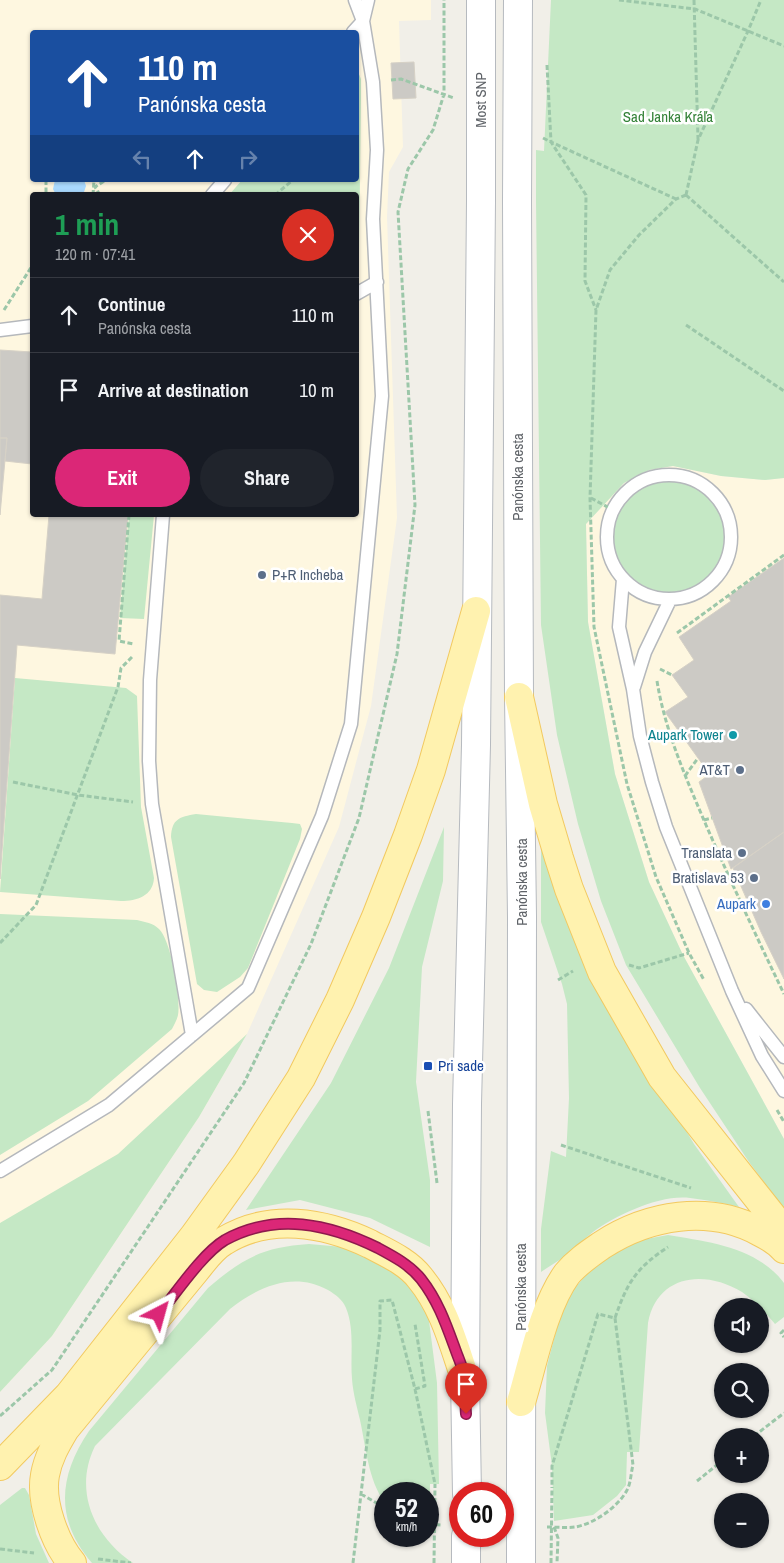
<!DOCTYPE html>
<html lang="en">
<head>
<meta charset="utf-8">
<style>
  body { margin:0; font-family:"Archivo Narrow",sans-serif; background:#20242c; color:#f1f3f6; height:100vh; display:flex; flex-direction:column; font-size:19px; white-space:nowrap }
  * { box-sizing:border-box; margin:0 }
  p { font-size:16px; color:#9ea1a6 }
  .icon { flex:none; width:28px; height:28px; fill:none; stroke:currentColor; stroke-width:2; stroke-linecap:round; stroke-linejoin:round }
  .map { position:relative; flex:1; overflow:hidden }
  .details { position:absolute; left:30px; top:192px; width:329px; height:325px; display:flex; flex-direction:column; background:#171b24; border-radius:5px; box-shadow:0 1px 4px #0004 }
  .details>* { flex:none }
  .hud { position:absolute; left:30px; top:30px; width:329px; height:152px; border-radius:5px; box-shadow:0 1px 4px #0004; background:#1a4fa0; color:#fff; overflow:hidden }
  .buttons { position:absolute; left:714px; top:1298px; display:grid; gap:10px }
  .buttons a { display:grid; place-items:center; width:55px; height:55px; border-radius:50%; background:#171b24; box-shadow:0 1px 4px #0004; font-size:25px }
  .speed { position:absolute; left:374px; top:1482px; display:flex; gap:10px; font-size:25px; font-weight:700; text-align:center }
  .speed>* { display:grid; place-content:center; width:65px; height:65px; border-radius:50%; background:#171b24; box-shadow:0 1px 4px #0004; line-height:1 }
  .speed small { font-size:12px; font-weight:400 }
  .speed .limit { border:8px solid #d22; background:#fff; color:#111 }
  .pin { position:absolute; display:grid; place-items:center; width:42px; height:42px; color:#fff; margin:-51px -21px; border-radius:50% 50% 50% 0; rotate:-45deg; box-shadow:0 0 5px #0007 }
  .pin .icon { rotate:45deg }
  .me { position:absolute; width:55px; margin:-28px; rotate:39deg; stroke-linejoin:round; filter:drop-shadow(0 0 4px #0008) }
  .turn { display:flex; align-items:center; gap:18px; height:105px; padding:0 25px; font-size:22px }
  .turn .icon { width:65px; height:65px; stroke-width:2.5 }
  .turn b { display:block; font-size:35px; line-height:42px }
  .lanes { display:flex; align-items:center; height:48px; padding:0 25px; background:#0003; justify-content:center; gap:25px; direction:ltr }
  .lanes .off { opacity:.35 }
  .round { display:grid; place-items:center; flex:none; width:52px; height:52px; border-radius:26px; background:#20242c }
  .head { display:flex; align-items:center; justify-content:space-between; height:85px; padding:0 25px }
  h1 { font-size:30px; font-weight:700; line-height:38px; color:#1e9e55 }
  .cta { display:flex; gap:10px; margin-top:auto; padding:10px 25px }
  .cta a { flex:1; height:58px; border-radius:30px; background:#db2777; color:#fff; font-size:20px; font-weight:700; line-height:58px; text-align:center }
  .cta a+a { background:#20242c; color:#f1f3f6 }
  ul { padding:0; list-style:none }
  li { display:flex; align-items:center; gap:15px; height:75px; padding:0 25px; border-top:1px solid #363941 }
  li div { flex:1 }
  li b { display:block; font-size:19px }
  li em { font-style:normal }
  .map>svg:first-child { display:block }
</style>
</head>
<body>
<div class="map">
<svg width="784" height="1563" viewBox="0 0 784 1563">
  <rect width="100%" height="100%" fill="#f1efe8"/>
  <!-- commercial -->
  <path fill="#fef7e0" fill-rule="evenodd" d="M 0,0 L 431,0 L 431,20 L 399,21 L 403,147 L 389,172 L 387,217 L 397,518 L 371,706 L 339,827 L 247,1034 L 199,1117 L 52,1336 L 0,1392 ZM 32,32 L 356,32 L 356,180 L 32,180 ZM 32,195 L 356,195 L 356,515 L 32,515 Z
    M 673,466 L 721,476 L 765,480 L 784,478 L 784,1139 L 683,955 L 649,882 L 615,774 L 588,622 L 586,524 L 624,483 L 649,470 Z"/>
  <!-- green -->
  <path fill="#c5e8c5" d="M 551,0 L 784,0 L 784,478 L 765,480 L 721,476 L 673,466 L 649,470 L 624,483 L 586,524 L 588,622 L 615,774 L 649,882 L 683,955 L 784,1139 L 784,1209 L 749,1162 L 700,1088 L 626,965 L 601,901 L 578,824 L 557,735 L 541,625 L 536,201 L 536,150 L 544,151 Z
    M 356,67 L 361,79 L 361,98 L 359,255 L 356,263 L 356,195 L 229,195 L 242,180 L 356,180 Z
    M612 537a57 57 0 1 1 114 0a57 57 0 1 1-114 0Z
    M 129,515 L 154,515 L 144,619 L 120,618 Z
    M 15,678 L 126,688 L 137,696 L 141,807 L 154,878 C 153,896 137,901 121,901 L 0,892 Z
    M 196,814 L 292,823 L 300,824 L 302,829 L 300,839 L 248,968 L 240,977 L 217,992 L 204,990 L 197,984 L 171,837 C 172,819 179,817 196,814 Z
    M 444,827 L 443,881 L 422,967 L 416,1082 L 430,1180 L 430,1247 L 370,1218 L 300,1200 L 246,1210 L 331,1083 L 389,968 Z
    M 541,843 L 592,981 L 617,1027 L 675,1112 L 694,1144 L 739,1207 C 723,1203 707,1200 690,1198 C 661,1194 616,1215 593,1232 C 584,1239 576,1247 567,1255 C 559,1261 549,1266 541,1272 L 541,1229 L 551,1151 L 566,1157 L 569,1098 L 567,1004 L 562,984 L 541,922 Z
    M 0,914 L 137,920 C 145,922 153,923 159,929 C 171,940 181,999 178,1015 C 177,1020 174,1025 172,1029 L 88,1101 L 0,1155 Z
    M 247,1034 L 199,1117 L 52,1336 L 0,1392 L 0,1223 L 118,1154 Z
    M 668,1235 C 709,1242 757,1247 784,1283 L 784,1317 L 775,1324 C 765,1312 755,1301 742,1292 C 704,1269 657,1275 648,1323 L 639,1452 L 627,1452 L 626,1485 L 617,1496 L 593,1515 L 554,1521 L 552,1466 L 545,1413 L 547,1366 L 564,1300 L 587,1274 L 609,1256 L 635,1241 Z
    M 309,1244 L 354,1248 L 409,1280 L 428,1313 L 437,1383 L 439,1484 L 430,1484 L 429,1524 L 428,1494 L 385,1494 L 385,1503 C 368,1480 366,1447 360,1420 C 357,1407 353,1393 352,1379 C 350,1356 355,1330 346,1308 C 342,1299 336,1295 328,1290 C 293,1271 258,1287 230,1309 L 95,1446 C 73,1491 94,1537 133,1563 L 92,1563 C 55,1520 58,1477 89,1431 L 208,1288 C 243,1258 263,1247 309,1244 Z
    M 22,1488 L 25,1488 L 29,1495 L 36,1534 L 49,1563 L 0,1563 L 0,1505 Z"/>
  <!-- water -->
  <path fill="#aadaff" d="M 55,180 L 84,180 L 86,186 L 83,195 L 56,195 L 53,189 Z"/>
  <!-- building -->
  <path fill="#cccac5" stroke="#d6d1c6" d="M 414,62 L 416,98 L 393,99 L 391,63 Z
    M 0,350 L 32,352 L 32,464 L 5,461 L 7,438 L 0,438 Z
    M 0,438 L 7,438 L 0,515 Z
    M 49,515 L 128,515 L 115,654 L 17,645 L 0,879 L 0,595 L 42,599 Z
    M 784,558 L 784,832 L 731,869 L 699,782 L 706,777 L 699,768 L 703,765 L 665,712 L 688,697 L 672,675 L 694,660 L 679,637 L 731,601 L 728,597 Z
    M 784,832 L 784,979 L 761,932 L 733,868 Z"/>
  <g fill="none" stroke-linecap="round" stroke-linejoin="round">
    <defs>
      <path id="service" d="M 353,32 L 363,21 L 368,0
        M 212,195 L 225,180
        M 356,294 L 377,282
        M 0,330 L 32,326
        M607 537a62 62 0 1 1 124 0a62 62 0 1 1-124 0Z
        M 163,515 L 150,680 L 149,761 L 152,804 L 192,1035
        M 623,579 L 619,627 L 633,689 L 640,736 L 652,782 L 666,827 L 732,991 L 762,1056 L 784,1091
        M 634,687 L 645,652 L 670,600
        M 746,1009 L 784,1057
        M 0,1171 L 109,1105 L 248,988 L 322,816 L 351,724 L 382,396 L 373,219 L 377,150 L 373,82 L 363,21 L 355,0"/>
      <path id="secondary" d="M 517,201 L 519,697 L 522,917 L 521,1486
        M 467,1494 L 465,1378 L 467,1104 L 476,745 L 481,201
        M 466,1563 L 466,1536"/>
      <path id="primary" d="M 519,697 L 543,804 L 559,858 L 569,889 L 602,972 L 662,1077 L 784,1231
        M 521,1402 C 533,1363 543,1307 567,1274 C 577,1262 589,1254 602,1245 C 648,1215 709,1204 760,1232 C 768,1236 778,1242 784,1249
        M 0,1466 L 69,1395 L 194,1236 L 246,1164 L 301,1078 L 340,1000 L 376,917 L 408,835 L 431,770 L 476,611
        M 72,1563 C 55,1543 40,1502 45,1475 C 48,1458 56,1444 65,1429 L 195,1271 C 204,1260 212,1248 224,1241 C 269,1213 324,1222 370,1244 C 387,1253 408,1262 420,1278 C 444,1307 453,1343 465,1378"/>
    </defs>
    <!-- service casing -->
    <use href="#service" stroke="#b5b8bc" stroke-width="15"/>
    <!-- secondary casing -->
    <use href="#secondary" stroke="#b6babf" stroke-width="30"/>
    <!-- primary casing -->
    <use href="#primary" stroke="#f2c960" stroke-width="30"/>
    <!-- path -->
    <path stroke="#9cc7a9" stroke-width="3" stroke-dasharray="5 2.5" stroke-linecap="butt" d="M 619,0 L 695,9 L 784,46
      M 694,0 L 698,139
      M 547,65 L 551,142 L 676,199
      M 391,80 L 401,79 L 454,98
      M 543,138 L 551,142 L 586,195 L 585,281 L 596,310
      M 46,180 L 46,195
      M 93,195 L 94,180
      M 100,195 L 95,187 L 106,180
      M 275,195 L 293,180
      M 686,195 L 676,199 L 639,235 L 610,270 L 596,310 L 590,498 L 594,627 L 627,784 L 656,877 L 689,953 L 704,980
      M 686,195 L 698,140 L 748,31 L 761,0
      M 686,195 L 784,282
      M 4,310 L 32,266
      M 686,325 L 784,391
      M 591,498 L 613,510
      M 129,515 L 119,641 L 134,644
      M 677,633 L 784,555
      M 660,669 L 672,675
      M 657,681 C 665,731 686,778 706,825 C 731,882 757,938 784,994
      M 685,776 L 698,758
      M 13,782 L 78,795 L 133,802
      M 704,820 L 712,818
      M 732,879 L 736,876
      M 0,943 L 36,905 L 118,687 L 121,668 L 133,656
      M 629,965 L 639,968 L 689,953
      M 558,980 L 573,971
      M 777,1110 L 784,1122
      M 428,1111 L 437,1183
      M 561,1145 L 691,1188
      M 615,1318 C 627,1283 636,1268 668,1247
      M 784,1330 L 781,1333 L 784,1337
      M 415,1389 L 425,1386 L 415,1324
      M 0,1416 L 52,1370 L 244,1083 L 311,944 L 359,818 L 397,654 L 415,505 L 398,212 L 408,169 L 433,130 L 444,94 L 444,0
      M 754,1436 L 784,1413
      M 697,1481 L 722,1461
      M 361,1494 L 385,1508
      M 428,1524 L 442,1525
      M 547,1527 C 556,1527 566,1528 575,1527 C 594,1524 620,1506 628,1488 C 631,1481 631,1472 633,1465 L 615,1318 L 598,1314 L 552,1466 L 552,1487
      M 554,1527 L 558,1538 L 557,1563
      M 0,1549 L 34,1553
      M 98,1559 L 131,1563
      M 353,1563 L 380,1330 L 380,1301 L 392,1300 L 415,1389 L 435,1484"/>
    <!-- service -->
    <use href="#service" stroke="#fff" stroke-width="12"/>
    <!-- secondary -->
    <use href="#secondary" stroke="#fff" stroke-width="28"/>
    <!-- primary -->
    <use href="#primary" stroke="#fff2af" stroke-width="28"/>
    <defs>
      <path id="secondary-bridge" d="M 481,201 L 481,0
        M 517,201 L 518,0
        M 521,1563 L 521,1486"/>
    </defs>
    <!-- secondary-bridge casing -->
    <use href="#secondary-bridge" stroke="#b6babf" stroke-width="30" stroke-linecap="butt"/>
    <!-- path-bridge -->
    <path stroke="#9cc7a9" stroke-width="3" stroke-dasharray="5 2.5" stroke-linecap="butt" d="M 434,1563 L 435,1484
      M 551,1563 L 552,1487"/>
    <!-- secondary-bridge -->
    <use href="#secondary-bridge" stroke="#fff" stroke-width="28"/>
  </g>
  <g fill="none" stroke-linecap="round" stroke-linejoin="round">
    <defs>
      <path id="route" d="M 159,1314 C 176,1293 203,1253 225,1240 C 276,1212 329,1224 378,1248 C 393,1256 410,1265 421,1279 C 439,1302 447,1327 457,1354 C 460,1362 464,1371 465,1379 C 466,1390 465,1402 466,1414"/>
    </defs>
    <!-- route casing -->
    <use href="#route" stroke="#8e194d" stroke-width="12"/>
    <!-- route -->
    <use href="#route" stroke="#db2777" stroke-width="9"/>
  </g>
  <!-- markers -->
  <g fill="#5c6f8a" stroke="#fff" stroke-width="2">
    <circle cx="262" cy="575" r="5"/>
    <circle cx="740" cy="770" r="5"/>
    <circle cx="742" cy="853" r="5"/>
    <circle cx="754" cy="878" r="5"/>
  </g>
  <circle fill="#0f9aa8" stroke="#fff" stroke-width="2" cx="733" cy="735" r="5"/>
  <circle fill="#3f7fe0" stroke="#fff" stroke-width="2" cx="766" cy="904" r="5"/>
  <rect fill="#1a4fb4" stroke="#fff" stroke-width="2" x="423" y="1061" width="10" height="10" rx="2.5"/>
  <g text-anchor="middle" stroke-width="5" stroke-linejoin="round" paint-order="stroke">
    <!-- street labels -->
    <g font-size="15" fill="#5f6368" stroke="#fff">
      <text transform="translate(481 100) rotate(-90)" y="5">Most SNP</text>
      <text transform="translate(518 477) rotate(-90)" y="5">Panónska cesta</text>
      <text transform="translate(522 882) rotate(-90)" y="5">Panónska cesta</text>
      <text transform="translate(521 1287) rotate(-90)" y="5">Panónska cesta</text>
    </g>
    <!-- park labels -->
    <g font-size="15" fill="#348238" stroke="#fff">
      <text x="668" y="122">Sad Janka Kráľa</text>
    </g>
    <!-- service labels -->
    <g font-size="15" fill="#4e5e75" stroke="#fff" text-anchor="end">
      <text x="272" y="580" text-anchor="start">P+R Incheba</text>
      <text x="730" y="775">AT&amp;T</text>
      <text x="732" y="858">Translata</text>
      <text x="744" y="883">Bratislava 53</text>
    </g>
    <!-- culture labels -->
    <g font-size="15" fill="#0d838f" stroke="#fff" text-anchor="end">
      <text x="723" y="740">Aupark Tower</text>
    </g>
    <!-- shop labels -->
    <g font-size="15" fill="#366cbe" stroke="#fff" text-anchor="end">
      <text x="756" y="909">Aupark</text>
    </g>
    <!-- transit labels -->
    <g font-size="15" fill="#164399" stroke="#fff" text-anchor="start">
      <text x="438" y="1071">Pri sade</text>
    </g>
  </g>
</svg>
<div class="buttons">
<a><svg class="icon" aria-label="sound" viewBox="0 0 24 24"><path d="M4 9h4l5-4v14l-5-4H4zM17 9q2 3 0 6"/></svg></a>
<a><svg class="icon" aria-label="search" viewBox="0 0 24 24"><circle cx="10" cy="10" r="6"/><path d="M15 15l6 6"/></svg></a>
<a>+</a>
<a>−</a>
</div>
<div class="speed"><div>52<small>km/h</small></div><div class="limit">60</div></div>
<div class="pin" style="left:466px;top:1414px;background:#d93025"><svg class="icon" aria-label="arrive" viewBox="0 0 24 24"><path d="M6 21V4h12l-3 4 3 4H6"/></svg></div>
<svg class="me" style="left:159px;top:1314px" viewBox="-20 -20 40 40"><path d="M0-17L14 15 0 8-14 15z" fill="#db2777" stroke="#fff" stroke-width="4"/></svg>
<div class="hud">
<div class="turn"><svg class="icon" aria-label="ahead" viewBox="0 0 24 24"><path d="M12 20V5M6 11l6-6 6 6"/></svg><div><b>110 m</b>Panónska cesta</div></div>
<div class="lanes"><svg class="icon off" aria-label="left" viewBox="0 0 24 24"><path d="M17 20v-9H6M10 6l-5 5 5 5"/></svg><svg class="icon" aria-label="ahead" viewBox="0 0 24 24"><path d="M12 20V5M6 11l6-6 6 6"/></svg><svg class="icon off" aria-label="right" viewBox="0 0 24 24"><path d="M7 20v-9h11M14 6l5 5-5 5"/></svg></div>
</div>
<section class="details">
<div class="head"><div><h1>1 min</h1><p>120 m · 07:41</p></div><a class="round" style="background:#d93025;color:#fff"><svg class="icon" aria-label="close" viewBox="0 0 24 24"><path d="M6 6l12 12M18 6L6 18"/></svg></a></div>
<ul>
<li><svg class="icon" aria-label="ahead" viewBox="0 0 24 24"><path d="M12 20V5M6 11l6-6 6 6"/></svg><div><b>Continue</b><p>Panónska cesta</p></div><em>110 m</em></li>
<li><svg class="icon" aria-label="arrive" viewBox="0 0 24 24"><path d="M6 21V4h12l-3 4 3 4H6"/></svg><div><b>Arrive at destination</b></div><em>10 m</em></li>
</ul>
<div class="cta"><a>Exit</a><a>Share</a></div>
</section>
</div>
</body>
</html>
